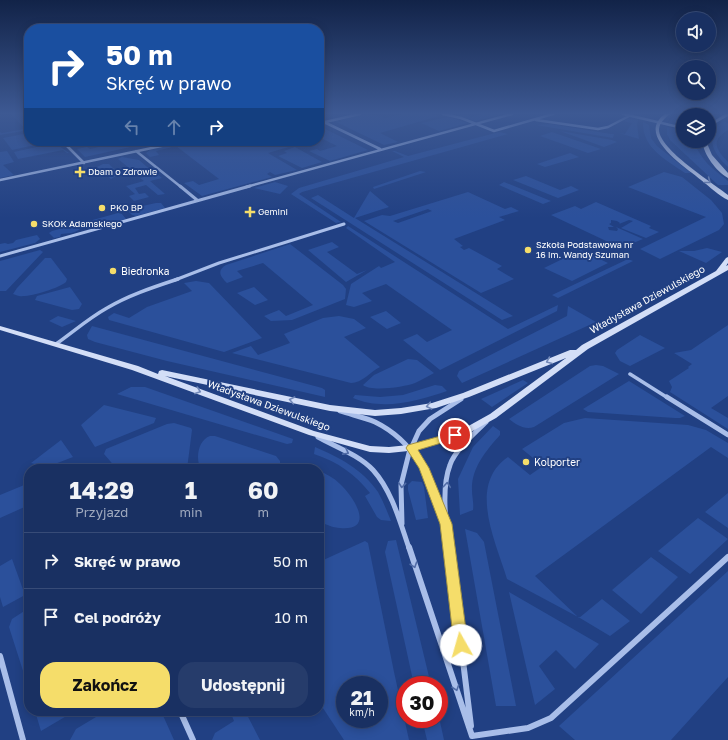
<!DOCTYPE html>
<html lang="pl">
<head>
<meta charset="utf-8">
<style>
  body { margin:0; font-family:"Golos Text",sans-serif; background:#263c6b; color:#f1f3f6; height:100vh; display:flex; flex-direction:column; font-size:15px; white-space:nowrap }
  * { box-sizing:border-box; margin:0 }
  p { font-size:13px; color:#9fa9be }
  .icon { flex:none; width:22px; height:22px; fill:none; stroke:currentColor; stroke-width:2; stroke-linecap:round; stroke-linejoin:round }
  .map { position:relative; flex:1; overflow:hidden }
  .details { position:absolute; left:24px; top:464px; width:300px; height:252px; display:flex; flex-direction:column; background:#193062; border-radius:16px; box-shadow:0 2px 10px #0003,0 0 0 1px #374b77 }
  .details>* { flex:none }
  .top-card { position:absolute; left:24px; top:24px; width:300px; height:122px; border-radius:16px; box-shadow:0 2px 10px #0003,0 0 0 1px #374b77; background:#1a4fa0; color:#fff; overflow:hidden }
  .buttons { position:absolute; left:676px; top:12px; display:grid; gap:8px }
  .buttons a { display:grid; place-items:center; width:40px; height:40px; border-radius:50%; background:#193062; box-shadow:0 2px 10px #0003,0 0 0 1px #374b77; font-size:20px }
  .speed { position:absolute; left:336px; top:676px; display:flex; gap:8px; font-size:20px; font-weight:700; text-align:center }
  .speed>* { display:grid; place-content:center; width:52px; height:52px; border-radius:50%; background:#193062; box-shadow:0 2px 10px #0003,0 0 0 1px #374b77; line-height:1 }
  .speed small { font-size:10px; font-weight:400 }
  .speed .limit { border:6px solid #d22; background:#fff; color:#111 }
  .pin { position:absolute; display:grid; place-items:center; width:34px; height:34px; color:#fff; margin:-17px; border:2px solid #fff; border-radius:50%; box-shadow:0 1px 4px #0007 }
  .me { position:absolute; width:44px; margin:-22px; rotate:353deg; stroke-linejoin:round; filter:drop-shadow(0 0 3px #0008) }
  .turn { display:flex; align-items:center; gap:14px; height:84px; padding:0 16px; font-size:18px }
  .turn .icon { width:52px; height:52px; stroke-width:2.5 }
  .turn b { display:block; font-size:28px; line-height:34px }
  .lanes { display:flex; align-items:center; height:38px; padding:0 16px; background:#0003; justify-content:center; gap:20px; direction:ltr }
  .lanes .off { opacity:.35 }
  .eta { display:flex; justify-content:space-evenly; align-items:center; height:68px; text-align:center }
  .eta b { font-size:24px; font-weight:700; line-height:28px }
  .primary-button { display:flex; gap:8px; margin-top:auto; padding:8px 16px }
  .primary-button a { flex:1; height:46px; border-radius:16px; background:#f5dd6a; color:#111; font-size:16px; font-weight:700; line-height:46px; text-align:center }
  .primary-button a+a { background:#263c6b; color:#f1f3f6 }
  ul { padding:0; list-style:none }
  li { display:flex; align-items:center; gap:12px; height:56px; padding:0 16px; border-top:1px solid #374b77 }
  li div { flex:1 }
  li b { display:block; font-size:15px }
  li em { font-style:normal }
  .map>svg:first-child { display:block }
</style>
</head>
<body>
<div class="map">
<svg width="728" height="740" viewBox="0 0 728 740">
  <rect width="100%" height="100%" fill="#214083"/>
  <!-- green -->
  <path fill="#2b509b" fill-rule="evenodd" d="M 11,114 L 28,114 L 29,130 L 0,135 L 0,132 L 2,133 L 25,129 Z
    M 367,114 L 385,117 L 382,119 C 397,114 425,110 439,116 L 380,133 L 398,142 L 384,145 L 334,121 L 342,122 L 340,120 Z
    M 463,114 L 472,117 L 482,114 L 503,114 L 475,121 L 460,116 Z
    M 679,114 L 700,115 L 683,115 L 683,127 L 668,123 L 672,118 Z
    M 448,117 L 468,123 L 439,131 L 421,123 Z
    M 628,119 L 638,120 L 637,125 L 639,139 L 619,133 L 625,134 L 632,123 L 623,121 Z
    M 723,121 L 728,123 L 728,130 C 711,140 715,149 728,162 L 728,167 C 713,153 704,137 723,121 Z
    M 643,122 L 649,125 L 651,138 L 657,146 L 691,173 L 685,173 C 666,160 642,148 643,122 Z
    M 550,124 L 611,134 L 614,134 L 613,138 L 536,125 Z
    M 319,126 L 368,150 L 330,161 L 309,151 L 317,149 L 320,151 L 337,146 L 319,137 Z
    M 667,127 L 683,130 L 683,141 L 694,141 C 700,160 713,169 728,181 L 728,185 L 718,185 L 670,140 L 667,134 Z
    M 560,131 L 612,140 L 617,142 L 604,147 Z
    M 499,132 L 508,134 L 302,192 L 299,194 L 341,222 L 336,223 L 291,194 L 299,188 L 404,157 L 392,151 L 395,151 L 408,156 Z
    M 552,132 L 601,149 L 588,153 L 540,136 Z
    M 29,133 L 29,141 L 53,141 L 12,150 L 3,138 Z
    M 108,141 L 151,141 L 143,143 L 144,144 L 85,157 L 77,149 L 87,147 L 90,149 L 112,144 Z
    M 224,141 L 264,141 L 274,147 L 290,144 L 292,146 L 268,153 L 297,170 L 275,175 L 270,172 L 267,174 L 272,177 L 202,196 L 184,183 L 193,181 L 199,185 L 219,179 L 176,146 L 156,151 L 159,155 L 150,157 L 146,153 L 150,150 C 163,147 185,138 196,147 Z
    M 55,143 L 69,153 L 67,153 L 63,150 L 18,159 L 14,152 Z
    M 295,147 L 322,162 L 302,168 L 278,156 L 287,153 L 284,151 Z
    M 7,151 L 14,162 L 3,165 L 14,175 L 0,178 L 0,152 Z
    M 570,153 L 579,157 L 545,167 L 537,164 Z
    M 122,157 L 139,160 L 153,172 L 139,176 L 118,159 Z
    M 103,164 L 109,164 L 118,173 L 118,175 L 111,179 L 97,167 Z
    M 420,171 L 426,172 L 374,189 L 373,187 Z
    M 664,172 L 682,177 L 711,200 L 722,213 L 724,224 L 719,230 L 660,259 L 640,249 L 706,217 L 628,187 Z
    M 157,174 L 162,178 L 150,181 L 165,194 L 158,195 L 146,185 L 135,188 L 139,194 L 145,193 L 149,197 L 134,201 L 129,196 L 135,194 L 126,186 L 144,181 L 140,178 Z
    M 526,176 L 560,190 L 571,186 L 579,190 L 558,198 L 513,180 Z
    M 275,182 L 288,186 L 280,194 L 254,188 Z
    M 504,182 L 551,201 L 543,204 L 499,185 Z
    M 370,191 L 389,207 L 355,218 L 513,316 L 502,320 L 311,198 L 318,195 L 354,218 Z
    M 468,192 L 505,209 L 511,207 L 519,211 L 499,217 L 505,220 L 454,239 L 463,246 L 460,247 L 464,250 L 469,248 L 502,266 L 497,269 L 514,279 L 481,293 L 364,221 L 382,215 L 390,216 ZM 428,209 L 432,211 L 398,223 L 393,221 Z
    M 596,202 L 651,226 L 649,228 L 659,232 L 646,238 L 621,228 L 633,221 L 629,220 L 619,224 L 620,223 L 617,221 L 611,220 L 611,223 L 609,224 L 614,227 L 608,227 L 609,230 L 617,231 L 618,229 L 616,227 L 643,239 L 621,248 L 551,215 L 575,206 L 581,209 Z
    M 156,203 L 161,203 L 165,208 L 136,216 L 132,215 L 128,211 L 129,209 Z
    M 118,213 L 122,214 L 126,219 L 92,228 L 88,223 L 89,221 Z
    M 78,224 L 81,228 C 75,234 68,233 61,234 L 60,237 L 54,238 L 49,233 L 52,231 Z
    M 348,226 L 508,329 L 558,305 L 557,311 L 440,370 L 403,340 L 417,334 L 427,342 L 452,330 L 386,284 L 362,293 L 372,301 L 354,307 L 346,305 L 351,284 L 379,266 L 381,268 L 395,262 L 346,228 Z
    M 37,235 L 40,239 L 35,243 L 0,252 L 0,244 L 5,243 L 8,244 L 13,243 L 16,240 Z
    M 332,242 L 339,247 L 327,252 L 357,274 L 367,270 L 346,282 L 308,250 Z
    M 290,244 L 343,285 L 346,289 L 345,299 L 292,320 L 271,321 L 264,316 L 279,310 L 286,316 L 313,305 L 263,263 L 237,271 L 243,277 L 227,283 C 221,277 216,271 226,265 Z
    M 707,248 L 722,252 L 706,263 L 679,251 L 694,251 Z
    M 40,250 L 43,252 L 6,291 L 0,291 L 0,261 Z
    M 581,250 L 608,263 L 572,281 L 544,268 Z
    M 45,258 L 51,258 L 67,279 L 66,282 C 59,288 33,296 23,296 C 19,297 17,295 13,294 L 17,288 Z
    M 628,259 L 633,261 L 558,298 L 552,295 Z
    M 196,281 L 209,283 L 262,338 L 224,352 L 109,320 L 108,317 L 114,313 L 129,318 L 147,307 L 192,291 L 184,283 Z
    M 70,287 L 82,304 L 79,309 L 72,310 L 35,300 L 37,296 Z
    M 254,287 L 268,300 L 255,305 L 237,293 Z
    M 568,306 L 596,322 L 462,383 L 457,376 L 459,371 L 567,316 Z
    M 386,311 L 401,323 L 387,329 L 370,317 Z
    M 58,316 L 76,321 L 62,327 L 49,321 Z
    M 339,316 L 354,319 L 366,328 L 344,337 L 380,367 C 370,372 362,383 351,383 L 232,353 L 251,346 L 258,355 L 290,343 L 284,334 L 323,318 Z
    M 728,325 L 728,396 L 711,408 L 728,418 L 728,429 L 670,392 L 672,387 L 669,381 L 689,368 L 688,367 L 692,364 L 674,353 L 691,350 Z
    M 92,326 L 322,388 L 325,390 L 325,397 L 167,361 L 95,342 L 88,339 L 87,335 Z
    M 640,335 L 665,348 L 630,366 L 620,361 L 615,353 L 617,350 Z
    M 408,359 L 417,360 L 434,373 C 428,376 422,380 415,383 C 405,387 371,392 363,385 L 374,375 Z
    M 596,365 L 603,366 L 619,374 L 534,427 C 524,430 517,425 509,419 L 590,366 Z
    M 523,380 L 528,383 L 492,407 L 481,399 Z
    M 629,381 L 685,416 L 680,418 L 675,418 L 588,412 L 583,409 Z
    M 435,385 L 442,386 L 447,391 C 418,401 383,411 353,398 L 355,395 L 380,397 L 403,395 Z
    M 131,387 L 145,387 L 293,439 L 292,443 L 287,444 L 117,394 Z
    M 104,405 L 156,418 L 154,423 L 95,447 L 81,425 Z
    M 585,418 L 688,425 L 706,430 L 728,443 L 728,458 L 711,447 L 535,576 L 579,618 L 602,599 L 630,621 L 610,636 L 580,618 L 507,579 C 496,542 467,485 508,457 L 530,475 L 543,466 L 522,449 L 564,423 Z
    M 174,423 L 191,428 L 192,430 L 187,469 L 117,469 L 104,454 L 106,449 L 167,424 Z
    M 493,426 L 500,431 L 500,435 C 486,451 471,468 472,491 C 472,497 474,503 473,510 L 460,515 L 458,479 L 473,447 Z
    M 210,436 L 215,436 L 276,456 L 280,461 L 280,469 L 201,469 C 195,459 198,440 210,436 Z
    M 61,440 L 73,457 L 47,467 L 31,463 Z
    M 315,447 C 339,457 363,470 378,492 C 383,501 387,511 391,521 L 381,520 L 377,517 L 365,496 L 370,493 C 355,474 338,462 314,454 Z
    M 319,471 C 327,474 334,478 340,484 C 354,497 376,531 340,528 C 333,528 326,524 319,522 Z
    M 412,481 L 422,482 L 424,487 L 428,518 L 416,520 L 408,490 L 408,485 Z
    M 29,483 L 29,505 L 0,518 L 0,495 Z
    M 728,493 L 728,528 L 705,512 Z
    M 698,518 L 728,539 L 690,574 L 658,551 Z
    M 465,529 L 477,533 L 484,542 L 516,706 L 496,706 Z
    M 396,540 L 431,685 L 414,685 L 385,552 L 388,541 Z
    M 365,541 L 368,543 L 394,672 L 409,740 L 344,740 L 319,702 L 319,562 ZM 345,685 L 379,685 L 379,719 L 345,719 Z
    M 651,557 L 678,577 L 641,614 L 612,590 Z
    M 12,559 L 25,595 L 3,607 L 0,597 L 0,566 Z
    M 728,571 L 728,677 L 671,740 L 575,740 L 559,726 Z
    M 509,592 L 599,644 L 575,669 L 556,650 L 539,666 L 555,689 L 535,705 Z
    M 29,608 L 29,674 L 24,674 L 9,627 L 12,619 Z
    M 35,711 L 75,711 L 41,731 Z
    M 106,711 L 161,711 L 174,740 L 70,740 L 76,729 Z
    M 230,711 L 245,711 L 260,740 L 212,740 L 215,733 L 234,721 Z
    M 439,717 L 444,740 L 427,740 L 422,719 L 439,719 Z"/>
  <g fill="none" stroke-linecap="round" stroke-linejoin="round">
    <!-- street-far4 -->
    <path stroke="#a9bee9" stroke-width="2.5" d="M 443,114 L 461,118 L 494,131 L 553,114
      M 623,114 L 683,128
      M 536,120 L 598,129 L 608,127 L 629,116
      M 319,122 L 324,122 L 380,149
      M 325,122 L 360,114
      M 62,141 L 84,163
      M 136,151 L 181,187
      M 0,180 L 185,141
      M 246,187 L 512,114"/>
    <!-- street-far3 -->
    <path stroke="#a9bee9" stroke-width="3" d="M 180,186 L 197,200
      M 0,256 L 250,186
      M 175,280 L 219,263 L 344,224"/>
    <!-- street-far2 -->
    <path stroke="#a9bee9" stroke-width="3.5" d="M 56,344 C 73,332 89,318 107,308 C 129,295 154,287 178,279
      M 630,374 L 668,398"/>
    <!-- street-far1 -->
    <path stroke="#a9bee9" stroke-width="5" d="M 667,397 L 728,435
      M 340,411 C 352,415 364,417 375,422 C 418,443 430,481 445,522
      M 318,437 C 336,447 359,455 373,470 C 392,491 400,522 409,548
      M 402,524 L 401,485 L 409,453 L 419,431 L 430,419 L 461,399
      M 449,548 C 446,524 441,488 450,465 C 455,450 475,433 486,422"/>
    <!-- street -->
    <path stroke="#a9bee9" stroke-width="6" d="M 409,547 L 472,736
      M 449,547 L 471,726
      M 0,656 L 23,740
      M 180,711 L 193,740
      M 472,736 L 528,728 L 551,718 L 728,557"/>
    <!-- secondary -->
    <path fill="#d3def7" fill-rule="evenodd" d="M 665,114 L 670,114 C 665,118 660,122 659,129 C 658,149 713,183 728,195 L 728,200 C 719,196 709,186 701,180 C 685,167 635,135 665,114 Z
      M 725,114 L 728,114 L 728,116 L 709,127 L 709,124 Z
      M 702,141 L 706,141 L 712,155 L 728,173 L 728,178 C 716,171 704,155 702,141 Z
      M 728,257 L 728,263 L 726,266 L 728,265 L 728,270 L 588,349 L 496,418 L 469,433 L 418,450 L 389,453 L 370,452 L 309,435 L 132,370 L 0,330 L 0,326 L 138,366 L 158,374 L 159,371 L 162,370 L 330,405 L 375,410 L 401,408 L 432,403 L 463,393 L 570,350 L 576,350 L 582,345 L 716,271 L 726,258 ZM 566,358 L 490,414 L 463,429 L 418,444 L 389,447 L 370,446 L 314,431 L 165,376 L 330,411 L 375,416 L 401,414 L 436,408 L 469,397 Z"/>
  </g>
  <!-- one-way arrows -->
  <defs><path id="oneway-chevron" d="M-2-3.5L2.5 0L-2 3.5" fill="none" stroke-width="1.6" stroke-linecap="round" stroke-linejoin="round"/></defs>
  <g stroke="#7187b7">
    <use href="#oneway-chevron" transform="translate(708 181) rotate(38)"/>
    <use href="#oneway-chevron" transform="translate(549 361) rotate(158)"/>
    <use href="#oneway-chevron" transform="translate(198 391) rotate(20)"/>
    <use href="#oneway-chevron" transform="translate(292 400) rotate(-168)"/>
    <use href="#oneway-chevron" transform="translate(429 406) rotate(168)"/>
  </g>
  <g stroke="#516ca7">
    <use href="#oneway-chevron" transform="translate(346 452) rotate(28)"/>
    <use href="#oneway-chevron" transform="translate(402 485) rotate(96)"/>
    <use href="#oneway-chevron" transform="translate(447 485) rotate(-85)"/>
    <use href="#oneway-chevron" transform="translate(414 565) rotate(71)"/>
    <use href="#oneway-chevron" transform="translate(456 688) rotate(71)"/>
  </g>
  <!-- sky -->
  <linearGradient id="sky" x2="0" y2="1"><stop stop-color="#122348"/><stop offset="0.52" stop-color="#3d5993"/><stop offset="1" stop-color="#3d5993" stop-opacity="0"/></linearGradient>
  <rect width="728" height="218" fill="url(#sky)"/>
  <!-- route -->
  <path fill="#f5dd6a" stroke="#9f9045" d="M 455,432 L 458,433 L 460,435 L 458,438 L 418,450 L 429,468 L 452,524 L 468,645 L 466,650 L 461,652 L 456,650 L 454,645 L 440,524 L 419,468 L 406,448 L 408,445 Z"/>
  <!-- markers -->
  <g fill="#f5dd6a" stroke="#214083" stroke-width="1.5">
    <path d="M78 166h4v4h4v4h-4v4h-4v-4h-4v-4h4z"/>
    <circle cx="102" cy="208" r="4"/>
    <path d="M248 206h4v4h4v4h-4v4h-4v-4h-4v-4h4z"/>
    <circle cx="34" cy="224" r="4"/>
    <circle cx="528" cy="250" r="4"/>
    <circle cx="113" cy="271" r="4"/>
    <circle cx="526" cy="462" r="4"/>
  </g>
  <g text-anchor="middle" stroke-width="4" stroke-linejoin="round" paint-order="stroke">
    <!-- far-poi labels -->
    <g font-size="9" fill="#fff" stroke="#214083" text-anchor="start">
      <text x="88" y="175">Dbam o Zdrowie</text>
      <text x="110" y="211">PKO BP</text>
      <text x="258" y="215">Gemini</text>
      <text x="42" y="227">SKOK Adamskiego</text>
      <text x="536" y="248">Szkoła Podstawowa nr<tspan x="536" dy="10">16 im. Wandy Szuman</tspan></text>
    </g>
    <!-- poi labels -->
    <g font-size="10" fill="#fff" stroke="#214083" text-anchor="start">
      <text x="121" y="275">Biedronka</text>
      <text x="534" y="466">Kolporter</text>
    </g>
    <!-- street labels -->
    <g font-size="10" fill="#fff" stroke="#214083">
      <text transform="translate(647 299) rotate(-29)" y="4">Władysława Dziewulskiego</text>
      <text transform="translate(269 405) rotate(20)" y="4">Władysława Dziewulskiego</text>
    </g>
  </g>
</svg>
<div class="buttons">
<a><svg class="icon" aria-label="sound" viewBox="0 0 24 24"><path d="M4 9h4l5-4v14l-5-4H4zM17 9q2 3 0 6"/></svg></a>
<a><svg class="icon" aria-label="search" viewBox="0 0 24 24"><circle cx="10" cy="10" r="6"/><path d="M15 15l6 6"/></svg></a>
<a><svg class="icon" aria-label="layers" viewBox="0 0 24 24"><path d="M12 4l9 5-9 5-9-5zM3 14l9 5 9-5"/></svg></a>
</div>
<div class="speed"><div>21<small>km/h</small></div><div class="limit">30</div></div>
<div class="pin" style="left:455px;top:435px;background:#d93025"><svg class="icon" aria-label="arrive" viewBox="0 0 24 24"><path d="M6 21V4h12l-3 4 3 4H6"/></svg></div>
<svg class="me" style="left:461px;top:645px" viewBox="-20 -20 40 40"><circle r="19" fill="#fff"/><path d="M0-13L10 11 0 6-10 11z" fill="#f5dd6a"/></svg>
<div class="top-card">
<div class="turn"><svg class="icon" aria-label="right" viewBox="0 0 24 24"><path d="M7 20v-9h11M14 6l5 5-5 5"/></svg><div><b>50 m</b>Skręć w prawo</div></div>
<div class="lanes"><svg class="icon off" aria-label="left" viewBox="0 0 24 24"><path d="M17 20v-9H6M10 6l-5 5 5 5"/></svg><svg class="icon off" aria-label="ahead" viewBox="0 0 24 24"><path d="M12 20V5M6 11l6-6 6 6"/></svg><svg class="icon" aria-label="right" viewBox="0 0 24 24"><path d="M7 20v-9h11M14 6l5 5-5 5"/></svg></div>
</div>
<section class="details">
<div class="eta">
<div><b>14:29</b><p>Przyjazd</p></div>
<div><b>1</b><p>min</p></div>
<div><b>60</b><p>m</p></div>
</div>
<ul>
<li><svg class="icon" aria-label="right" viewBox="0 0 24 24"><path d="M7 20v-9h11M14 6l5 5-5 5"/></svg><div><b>Skręć w prawo</b></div><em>50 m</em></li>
<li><svg class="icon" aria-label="arrive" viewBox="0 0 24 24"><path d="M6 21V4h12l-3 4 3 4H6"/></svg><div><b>Cel podróży</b></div><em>10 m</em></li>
</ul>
<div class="primary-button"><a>Zakończ</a><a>Udostępnij</a></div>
</section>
</div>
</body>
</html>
